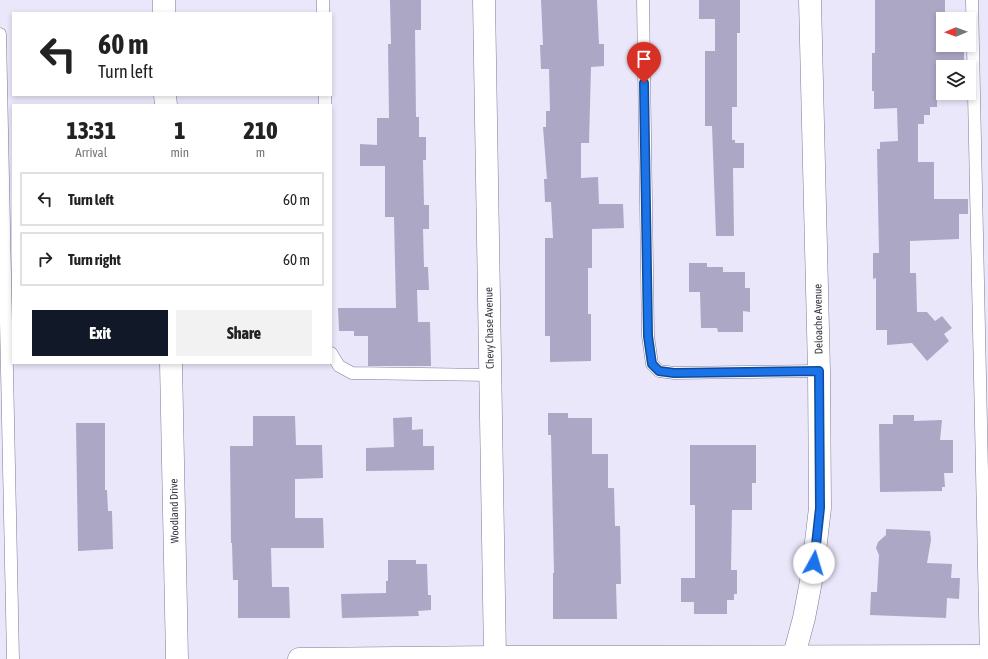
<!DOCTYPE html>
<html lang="en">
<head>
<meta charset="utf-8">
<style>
  body { margin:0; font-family:"Asap Condensed",sans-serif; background:#f2f2f2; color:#222; height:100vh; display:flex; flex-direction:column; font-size:15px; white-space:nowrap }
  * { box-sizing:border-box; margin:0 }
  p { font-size:13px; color:#767676 }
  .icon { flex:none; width:22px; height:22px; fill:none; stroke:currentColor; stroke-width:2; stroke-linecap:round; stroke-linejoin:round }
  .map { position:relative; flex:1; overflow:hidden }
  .drawer { position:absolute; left:12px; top:104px; width:320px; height:260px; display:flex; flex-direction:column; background:#fff; border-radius:0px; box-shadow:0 2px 6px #0003 }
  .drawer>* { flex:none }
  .top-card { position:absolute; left:12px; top:12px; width:320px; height:84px; border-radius:0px; box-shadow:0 2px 6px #0003; background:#fff; color:#222; overflow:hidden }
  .needle { width:26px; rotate:269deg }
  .controls { position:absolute; left:936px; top:12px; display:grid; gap:8px }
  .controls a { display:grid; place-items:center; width:40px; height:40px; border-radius:0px; background:#fff; box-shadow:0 2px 6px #0003; font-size:20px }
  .pin { position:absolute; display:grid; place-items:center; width:34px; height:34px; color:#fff; margin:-41px -17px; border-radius:50% 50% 50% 0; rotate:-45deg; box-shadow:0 0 4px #0007 }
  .pin .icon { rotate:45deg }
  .me { position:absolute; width:44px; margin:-22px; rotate:6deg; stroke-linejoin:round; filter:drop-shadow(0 0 3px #0008) }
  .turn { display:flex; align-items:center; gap:14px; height:84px; padding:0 20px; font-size:18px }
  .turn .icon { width:52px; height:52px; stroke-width:2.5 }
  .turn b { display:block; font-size:28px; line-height:34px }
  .eta { display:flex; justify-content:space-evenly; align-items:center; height:68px; text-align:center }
  .eta b { font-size:24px; font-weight:800; line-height:28px }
  .cta { display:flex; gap:8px; margin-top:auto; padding:8px 20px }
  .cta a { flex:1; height:46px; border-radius:0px; background:#111827; color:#fff; font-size:16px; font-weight:800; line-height:46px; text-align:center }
  .cta a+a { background:#f2f2f2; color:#222 }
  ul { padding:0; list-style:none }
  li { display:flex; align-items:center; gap:12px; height:54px; margin:0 8px 6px; padding:0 12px; border:2px solid #e0e0e0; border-radius:0px }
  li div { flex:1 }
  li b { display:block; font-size:15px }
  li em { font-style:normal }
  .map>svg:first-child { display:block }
</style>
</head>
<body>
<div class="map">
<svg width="988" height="659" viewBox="0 0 988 659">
  <rect width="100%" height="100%" fill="#eae7fa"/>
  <!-- building -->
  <path fill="#aca7c5" d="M 390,0 L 421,0 L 421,30 L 415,30 L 416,117 L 419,117 L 419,137 L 426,137 L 426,160 L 423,160 L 424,205 L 429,205 L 429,229 L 423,229 L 424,267 L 428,267 L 429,290 L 417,290 L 418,322 L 430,322 L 431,366 L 368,366 L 368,336 L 354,336 L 354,331 L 339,331 L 338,308 L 396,308 L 394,217 L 385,217 L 385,166 L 360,166 L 360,144 L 377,145 L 377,118 L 389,118 L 388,44 L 391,44 Z
    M 541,0 L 597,0 L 599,44 L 604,44 L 604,66 L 591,67 L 589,143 L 581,143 L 581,178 L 598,177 L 599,204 L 623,204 L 624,228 L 592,229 L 592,268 L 588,268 L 588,314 L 591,314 L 591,361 L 550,362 L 550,336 L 545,336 L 545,238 L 553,238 L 551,202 L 545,202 L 544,179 L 547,179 L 543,127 L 546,127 L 546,111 L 550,111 L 549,69 L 541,69 L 540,45 L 543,45 Z
    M 699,0 L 740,0 L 740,33 L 737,33 L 737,107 L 732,107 L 732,140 L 735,140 L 735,143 L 744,143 L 744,168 L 733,168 L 734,236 L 716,236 L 712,126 L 705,126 L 705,51 L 715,51 L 715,19 L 699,19 Z
    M 875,0 L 945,0 L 945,19 L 943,19 L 943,45 L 946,45 L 946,46 L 964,46 L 964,66 L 937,66 L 937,107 L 930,107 L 930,115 L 924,115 L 924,124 L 918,124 L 918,162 L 934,162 L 934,199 L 968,199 L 968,214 L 959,214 L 959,239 L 910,241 L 910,273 L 916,273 L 917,312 L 927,312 L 935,321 L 942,316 L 952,328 L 944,334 L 949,341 L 927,361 L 912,343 L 887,345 L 887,330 L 876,330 L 876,278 L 873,279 L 873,253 L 879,253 L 877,149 L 880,149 L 880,142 L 898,141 L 897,108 L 874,109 L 874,91 L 872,91 L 872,53 L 875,53 Z
    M 689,263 L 707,263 L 707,267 L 723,267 L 723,272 L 745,272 L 745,288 L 750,288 L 750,312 L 743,311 L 743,332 L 718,332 L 717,328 L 701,328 L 700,292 L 689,292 Z
    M 548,413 L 568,413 L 568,418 L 592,418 L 592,454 L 608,454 L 608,488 L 614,488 L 615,526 L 620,526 L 621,584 L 616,584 L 617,619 L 553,619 L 553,573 L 554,573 L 551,435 L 548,435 Z
    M 893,415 L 914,415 L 914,421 L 942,420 L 940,440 L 953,440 L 953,473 L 944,473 L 945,487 L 942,487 L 942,491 L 880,492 L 879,424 L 893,424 Z
    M 253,416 L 295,416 L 296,445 L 322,445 L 323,478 L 295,479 L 295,518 L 323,518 L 324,548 L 271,548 L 272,587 L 289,587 L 290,618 L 238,618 L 238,580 L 233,580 L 232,543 L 231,543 L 230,446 L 253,446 Z
    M 412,417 L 412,430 L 423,429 L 423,446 L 434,446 L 434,470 L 366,471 L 366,448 L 394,447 L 393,418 Z
    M 76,423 L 105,423 L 105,490 L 107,490 L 108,511 L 112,511 L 113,549 L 78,551 Z
    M 690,445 L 756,445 L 756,483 L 752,483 L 752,510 L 732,510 L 731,570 L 737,570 L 737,594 L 734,594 L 734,600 L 727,600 L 727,614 L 694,614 L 694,602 L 681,602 L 681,578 L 695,578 L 695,505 L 690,505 Z
    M 886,529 L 930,531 L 931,540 L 927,563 L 952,564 L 951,578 L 960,578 L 959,599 L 947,598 L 946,618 L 870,615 L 871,592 L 877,592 L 879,555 L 876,548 L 878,542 L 886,535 Z
    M 388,560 L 416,560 L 416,564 L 427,564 L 428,595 L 431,595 L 431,610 L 418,611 L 419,616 L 342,618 L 341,594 L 386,593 L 386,581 L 388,581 Z"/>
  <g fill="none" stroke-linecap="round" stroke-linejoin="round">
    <defs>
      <path id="lane" d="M 323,0 L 323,13
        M 643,0 L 648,336 L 652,364 L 659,371 L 674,373 L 819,371
        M 972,0 L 986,659
        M 0,34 L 13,659
        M 325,95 L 325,105
        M 331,353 L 339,366 L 352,373 L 490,375"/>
      <path id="street" d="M 164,0 L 164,13
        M 484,0 L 495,657
        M 165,95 L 166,105
        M 171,363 L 177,659
        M 793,659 L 804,618 L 812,576 L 820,508 L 819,371 L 810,0"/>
      <path id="secondary" d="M 299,659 L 495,657 L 988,656"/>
    </defs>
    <!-- lane casing -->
    <use href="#lane" stroke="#7f7a97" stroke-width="13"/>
    <!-- street casing -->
    <use href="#street" stroke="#7f7a97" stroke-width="23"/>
    <!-- secondary casing -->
    <use href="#secondary" stroke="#7f7a97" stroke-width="23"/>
    <!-- lane -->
    <use href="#lane" stroke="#fff" stroke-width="12"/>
    <!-- street -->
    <use href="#street" stroke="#fff" stroke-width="22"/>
    <!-- secondary -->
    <use href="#secondary" stroke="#fff" stroke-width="22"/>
  </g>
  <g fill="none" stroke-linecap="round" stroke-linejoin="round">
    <defs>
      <path id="route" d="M 644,83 L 648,336 L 652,364 L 659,371 L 674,373 L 819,371 L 820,508 L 814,563"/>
    </defs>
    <!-- route casing -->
    <use href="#route" stroke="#114b97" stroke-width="10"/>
    <!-- route -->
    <use href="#route" stroke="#1a73e8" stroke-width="7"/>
  </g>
  <g text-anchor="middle" stroke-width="3" stroke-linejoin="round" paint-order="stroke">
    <!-- street labels -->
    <g font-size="11" fill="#383642" stroke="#fff">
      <text transform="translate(818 319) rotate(-91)" y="4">Deloache Avenue</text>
      <text transform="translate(489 328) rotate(-91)" y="4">Chevy Chase Avenue</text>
      <text transform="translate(174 511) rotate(-91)" y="4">Woodland Drive</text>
    </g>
  </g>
</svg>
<div class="controls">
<a><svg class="needle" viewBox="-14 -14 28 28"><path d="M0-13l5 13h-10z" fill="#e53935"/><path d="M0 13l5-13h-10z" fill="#767676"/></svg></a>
<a><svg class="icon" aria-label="layers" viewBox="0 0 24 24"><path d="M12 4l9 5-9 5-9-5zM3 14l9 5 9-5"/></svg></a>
</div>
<div class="pin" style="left:644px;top:83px;background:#d93025"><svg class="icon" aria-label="arrive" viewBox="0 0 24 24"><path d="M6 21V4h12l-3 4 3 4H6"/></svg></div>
<svg class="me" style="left:814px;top:563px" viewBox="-20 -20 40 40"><circle r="19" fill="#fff"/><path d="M0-13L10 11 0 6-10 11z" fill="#1a73e8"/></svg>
<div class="top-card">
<div class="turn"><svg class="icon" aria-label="left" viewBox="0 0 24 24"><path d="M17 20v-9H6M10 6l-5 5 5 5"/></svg><div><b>60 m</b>Turn left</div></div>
</div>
<section class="drawer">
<div class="eta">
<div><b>13:31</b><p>Arrival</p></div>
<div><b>1</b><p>min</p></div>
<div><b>210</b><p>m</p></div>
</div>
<ul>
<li><svg class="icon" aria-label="left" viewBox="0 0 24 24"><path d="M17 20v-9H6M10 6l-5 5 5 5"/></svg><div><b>Turn left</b></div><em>60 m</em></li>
<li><svg class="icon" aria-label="right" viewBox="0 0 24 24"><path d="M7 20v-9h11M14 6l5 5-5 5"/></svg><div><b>Turn right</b></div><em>60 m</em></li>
</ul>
<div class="cta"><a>Exit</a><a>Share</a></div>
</section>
</div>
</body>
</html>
